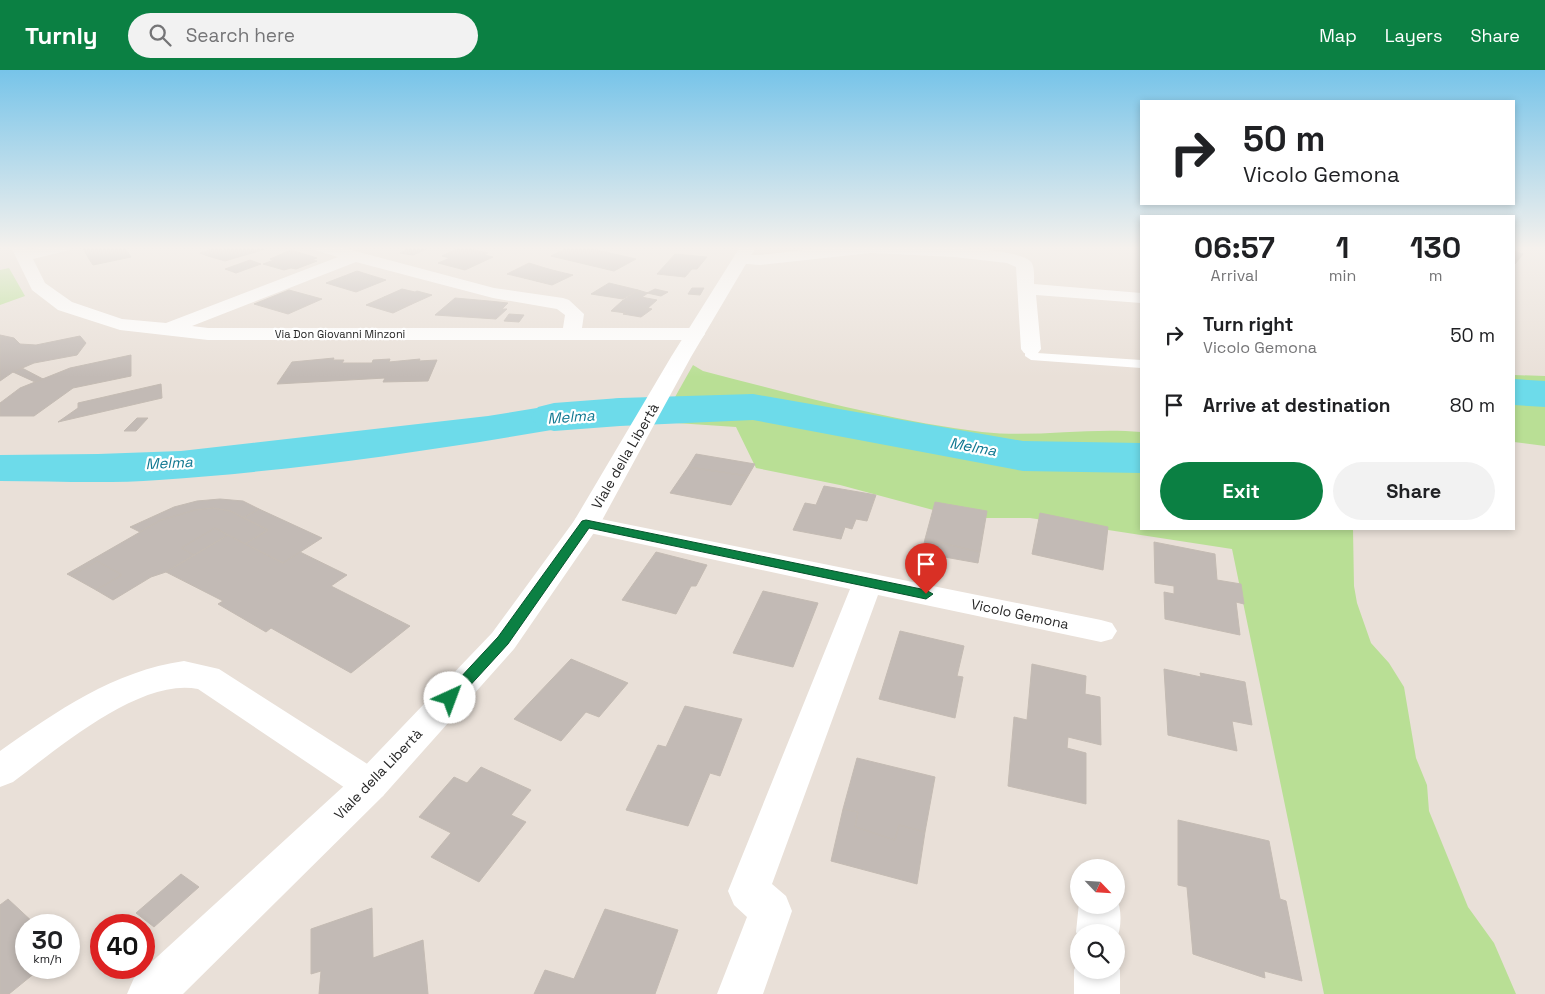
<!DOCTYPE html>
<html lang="en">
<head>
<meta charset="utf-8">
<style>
  body { margin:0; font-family:"Space Grotesk",sans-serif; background:#f2f2f2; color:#202124; height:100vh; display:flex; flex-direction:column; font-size:19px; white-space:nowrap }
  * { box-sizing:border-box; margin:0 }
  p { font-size:16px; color:#757577 }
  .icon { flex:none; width:28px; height:28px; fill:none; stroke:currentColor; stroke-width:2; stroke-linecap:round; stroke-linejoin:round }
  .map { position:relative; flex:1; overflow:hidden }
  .panel { position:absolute; left:1140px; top:145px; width:375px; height:315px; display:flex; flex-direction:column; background:#fff; border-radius:0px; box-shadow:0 2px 8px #0003 }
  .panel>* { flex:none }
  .top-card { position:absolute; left:1140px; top:30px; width:375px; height:105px; border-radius:0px; box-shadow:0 2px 8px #0003; background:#fff; color:#202124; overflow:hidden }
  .needle { width:32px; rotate:115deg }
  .buttons { position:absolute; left:1070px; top:789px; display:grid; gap:10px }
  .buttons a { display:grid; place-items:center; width:55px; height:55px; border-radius:50%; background:#fff; box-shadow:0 2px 8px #0003; font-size:25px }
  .speed { position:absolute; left:15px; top:844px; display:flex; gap:10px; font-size:25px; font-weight:700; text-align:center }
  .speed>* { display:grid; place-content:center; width:65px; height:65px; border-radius:50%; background:#fff; box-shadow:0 2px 8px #0003; line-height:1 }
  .speed small { font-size:12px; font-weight:400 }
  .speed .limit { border:8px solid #d22; background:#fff; color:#111 }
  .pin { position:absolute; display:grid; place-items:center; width:42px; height:42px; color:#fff; margin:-51px -21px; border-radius:50% 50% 50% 0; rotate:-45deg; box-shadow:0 0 5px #0007 }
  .pin .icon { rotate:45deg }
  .me { position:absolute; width:55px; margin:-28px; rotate:43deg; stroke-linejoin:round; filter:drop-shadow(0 0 4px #0008) }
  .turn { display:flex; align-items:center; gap:18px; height:105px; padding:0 20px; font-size:22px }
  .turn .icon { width:65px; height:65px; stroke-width:2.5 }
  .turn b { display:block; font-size:35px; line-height:42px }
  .eta { display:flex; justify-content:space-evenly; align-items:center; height:85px; text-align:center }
  .eta b { font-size:30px; font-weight:600; line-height:35px }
  .primary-button { display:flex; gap:10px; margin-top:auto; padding:10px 20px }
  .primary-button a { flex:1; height:58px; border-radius:30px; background:#0b8043; color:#fff; font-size:20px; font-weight:600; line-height:58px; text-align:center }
  .primary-button a+a { background:#f2f2f2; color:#202124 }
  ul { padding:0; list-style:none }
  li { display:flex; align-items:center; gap:15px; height:70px; padding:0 20px }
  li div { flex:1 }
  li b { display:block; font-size:19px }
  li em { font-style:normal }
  header { display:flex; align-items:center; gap:30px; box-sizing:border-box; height:70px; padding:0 25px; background:#0b8043; color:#fff }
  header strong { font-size:24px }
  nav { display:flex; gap:28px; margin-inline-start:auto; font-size:18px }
  .search { width:350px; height:45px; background:#f2f2f2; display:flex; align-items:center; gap:12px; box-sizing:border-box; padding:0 18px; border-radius:28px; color:#757577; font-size:19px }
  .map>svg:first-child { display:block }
</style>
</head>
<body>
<header>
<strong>Turnly</strong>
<div class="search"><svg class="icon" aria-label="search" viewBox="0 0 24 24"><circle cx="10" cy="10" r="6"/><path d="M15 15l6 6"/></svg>Search here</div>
<nav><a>Map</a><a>Layers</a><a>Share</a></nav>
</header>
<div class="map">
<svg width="1545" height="924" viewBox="0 0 1545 924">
  <rect width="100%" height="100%" fill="#e9e0d8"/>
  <!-- green -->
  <path fill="#b9df95" d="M 9,198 L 25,226 L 0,235 L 0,200 Z
    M 693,295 L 703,301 C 796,325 886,350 982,362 C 1035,368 1088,357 1141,362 L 1141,459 L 1353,459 L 1354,516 L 1357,533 L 1371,573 L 1389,593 L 1404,617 L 1416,688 L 1427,715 L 1429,741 L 1468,837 L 1494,873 L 1516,924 L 1324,924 L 1232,479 L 1030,448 L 963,448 L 840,415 L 756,398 L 736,357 L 661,352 Z
    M 1514,305 L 1545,306 L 1545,376 L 1514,372 Z"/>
  <!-- water -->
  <path fill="#6ddbea" d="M 622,328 L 637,328 L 621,353 L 592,353 C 449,378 305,400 159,410 C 107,414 53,411 0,411 L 0,385 L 98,384 L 181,381 L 488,346 L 543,337 Z"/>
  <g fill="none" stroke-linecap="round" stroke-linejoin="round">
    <!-- river -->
    <path fill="#6ddbea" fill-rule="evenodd" d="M 1514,309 L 1545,311 L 1545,337 L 1514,335 Z
      M 753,324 L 1023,371 L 1141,373 L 1141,403 L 1023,401 L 753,350 L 620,356 L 554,361 L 538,357 L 531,347 L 538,337 L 554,333 L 620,328 Z"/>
  </g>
  <!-- building -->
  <path fill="#c2bab5" stroke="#c4bbb3" d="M 87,177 L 125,177 L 127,181 L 89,189 L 83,178 Z
    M 231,177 L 272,177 L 225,191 L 208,186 Z
    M 410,177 L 431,177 L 413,185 L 400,183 Z
    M 461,177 L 488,183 L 484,185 L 493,187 L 465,200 L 438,193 L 450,188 L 442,186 Z
    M 569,177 L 584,177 L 636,189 L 614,201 L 551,186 Z
    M 215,178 L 222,180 L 208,186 L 200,183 Z
    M 291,180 L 317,188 L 312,190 L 317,191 L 296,199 L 291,198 L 284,200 L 263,194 L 274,190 L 270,189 Z
    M 127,181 L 131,187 L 93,195 L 89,189 Z
    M 1514,181 L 1523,184 L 1515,194 L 1514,193 Z
    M 675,184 L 707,187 L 697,199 L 692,199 L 685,207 L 657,204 Z
    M 250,190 L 261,194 L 236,203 L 225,199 Z
    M 529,193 L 545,198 L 524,208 L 507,204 Z
    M 545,198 L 556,201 L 536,211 L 524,208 Z
    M 357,201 L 386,210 L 356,222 L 326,213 Z
    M 556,201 L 573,205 L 552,215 L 536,211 Z
    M 609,213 L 638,220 L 623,229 L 591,224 Z
    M 692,218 L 704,218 L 700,225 L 688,224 Z
    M 402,219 L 415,222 L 417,221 L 432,225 L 412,234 L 384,227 Z
    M 655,219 L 668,222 L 661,226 L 647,223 Z
    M 289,220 L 322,229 L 288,244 L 254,234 Z
    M 638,220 L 648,223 L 633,233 L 622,231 Z
    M 384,227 L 412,234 L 393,243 L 366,235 Z
    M 641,227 L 657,230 L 648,238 L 652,239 L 641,247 L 623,244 L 626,243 L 611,241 L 622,231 L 633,233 Z
    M 455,228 L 489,231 L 508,233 L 502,239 L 507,239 L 496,249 L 435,245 Z
    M 509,244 L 524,245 L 519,252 L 504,251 Z
    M 0,265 L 14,268 L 20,274 L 36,275 L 80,266 L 86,273 L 77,285 L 34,293 L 13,302 L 0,311 Z
    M 131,285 L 131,306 L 73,318 L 34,346 L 0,346 L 0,333 L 20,318 L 70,298 Z
    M 334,288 L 333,290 L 344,290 L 342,293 L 372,293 L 373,290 L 390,289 L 389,292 L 420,289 L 419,291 L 437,290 L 428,311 L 383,312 L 385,308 L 277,314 L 292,292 Z
    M 22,298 L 43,309 L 35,312 L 13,302 Z
    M 161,314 L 162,328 L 58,352 L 78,338 L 78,333 Z
    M 137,348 L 148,348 L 136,361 L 124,361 Z
    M 696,384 L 755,394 L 748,406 L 688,397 Z
    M 688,397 L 748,406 L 731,435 L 670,423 Z
    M 824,416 L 876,425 L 867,451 L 856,449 L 852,459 L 845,457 L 841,469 L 793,460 L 805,433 L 816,435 Z
    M 220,429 L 243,431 L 259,439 L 243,448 L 230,441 L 213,438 L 195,440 L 161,450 L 140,462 L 130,457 L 174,437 L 197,431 Z
    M 935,432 L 987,441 L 980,482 L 925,469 Z
    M 213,438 L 230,441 L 268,460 L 245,474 L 215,458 L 181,478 L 194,485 L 166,502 L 151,507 L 113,530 L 96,520 L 122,505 L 97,491 L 71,506 L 67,504 L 161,450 L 195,440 Z
    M 259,439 L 322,468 L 283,493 L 245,474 L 268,460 L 243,448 Z
    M 1040,443 L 1108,457 L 1103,500 L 1032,484 Z
    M 215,458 L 228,465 L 194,485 L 181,478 Z
    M 228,465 L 283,493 L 300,482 L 347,505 L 331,516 L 410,556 L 351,603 L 271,558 L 266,562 L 218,534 L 223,531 L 166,502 Z
    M 925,469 L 980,482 L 978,493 L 922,483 Z
    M 1154,472 L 1215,484 L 1217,510 L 1241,514 L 1244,534 L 1236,532 L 1240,565 L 1165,549 L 1164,522 L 1174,524 L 1174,516 L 1155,513 Z
    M 656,482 L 707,495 L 696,516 L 691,516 L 676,544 L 622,530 Z
    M 97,491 L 122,505 L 96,520 L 71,506 Z
    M 763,521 L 818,533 L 793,597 L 733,583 Z
    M 900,561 L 964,576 L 957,606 L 963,607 L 955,648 L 879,629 Z
    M 571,589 L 628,613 L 599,647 L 586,642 L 561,671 L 514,649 Z
    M 1032,594 L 1086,606 L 1085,624 L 1100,627 L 1101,675 L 1068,667 L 1067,678 L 1086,683 L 1086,734 L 1008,716 L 1014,647 L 1027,650 Z
    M 1164,599 L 1201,607 L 1200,603 L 1245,612 L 1252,655 L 1232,651 L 1237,681 L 1168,665 Z
    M 685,636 L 742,649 L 720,706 L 710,703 L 688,756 L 626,740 L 658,675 L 666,677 Z
    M 857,688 L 935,707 L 925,762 L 899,755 L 895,770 L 855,757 L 858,742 L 843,739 Z
    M 481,697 L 531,720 L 511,745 L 526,752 L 479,812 L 431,787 L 451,763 L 419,747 L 454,707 L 467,713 Z
    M 843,739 L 858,742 L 855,757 L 895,770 L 899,755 L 925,762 L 917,814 L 831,791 Z
    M 1178,750 L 1269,771 L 1280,829 L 1286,831 L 1302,911 L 1264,901 L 1265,908 L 1193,884 L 1187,817 L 1178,815 Z
    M 181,804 L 199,817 L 154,857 L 136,843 Z
    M 8,829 L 36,855 L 26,855 L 26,898 L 41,898 L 9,924 L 0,924 L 0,835 Z
    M 372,838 L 373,888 L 423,870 L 428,924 L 319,924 L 321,901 L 311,904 L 311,859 Z
    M 605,839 L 678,860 L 655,924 L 534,924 L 545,900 L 574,909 Z"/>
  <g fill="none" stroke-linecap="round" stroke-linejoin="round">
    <!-- service -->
    <path fill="#fff" fill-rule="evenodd" d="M 1031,275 L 1035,276 L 1037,283 L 1141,290 L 1141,298 L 1031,290 L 1025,286 L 1025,279 Z"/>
    <!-- minor -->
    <path fill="#fff" fill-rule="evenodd" d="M 11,177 L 27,177 L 28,180 L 40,177 L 72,177 L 70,180 L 33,189 L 45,213 L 72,232 L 122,249 L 166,253 L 338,187 L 314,180 L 312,177 L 340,177 L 494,218 L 563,228 L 569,230 L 584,244 L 582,258 L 695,258 L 702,260 L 705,264 L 702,268 L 695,270 L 208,270 L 120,260 L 58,240 L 32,220 ZM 356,192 L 493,228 L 557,239 L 565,245 L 563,258 L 208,258 L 192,256 Z
      M 831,177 C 862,177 1015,172 1031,192 C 1035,197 1034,208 1034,214 L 1141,223 L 1141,233 L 1036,225 L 1041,279 L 1038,283 L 1031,285 L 1024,283 L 1021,279 L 1016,197 L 1007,193 L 954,187 L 871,183 L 760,195 L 735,193 L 733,189 L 735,185 L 760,185 Z
      M 586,446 L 1101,550 L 1112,553 L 1117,561 L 1112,569 L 1101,572 L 878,525 L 772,814 L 786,826 L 792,841 L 763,924 L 717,924 L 747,847 L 734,835 L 728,821 L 850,519 L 576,460 L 572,454 L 576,448 Z
      M 184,591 L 219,599 L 383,704 L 389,715 L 383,726 L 370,731 L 357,726 L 198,619 C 141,607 57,679 13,712 L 0,717 L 0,681 C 57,641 114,601 184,591 Z
      M 1116,826 C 1122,839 1122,857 1116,871 L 1116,862 L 1079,862 L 1079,868 L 1076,862 L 1079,833 L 1079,835 L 1116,835 Z
      M 1079,890 L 1079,900 L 1116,900 L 1116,892 L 1120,900 L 1120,924 L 1074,924 L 1074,900 Z"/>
    <!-- tertiary -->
    <path fill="#fff" fill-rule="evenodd" d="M 740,177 L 756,177 L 691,287 L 600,454 L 514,579 L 383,726 L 183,924 L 127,924 L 134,908 L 357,704 L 492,563 L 574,451 L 671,287 Z"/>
  </g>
  <!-- sky -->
  <linearGradient id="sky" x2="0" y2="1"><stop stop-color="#77c4e9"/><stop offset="0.58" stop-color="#f5f1ed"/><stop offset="1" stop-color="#f5f1ed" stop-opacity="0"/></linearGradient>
  <rect width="1545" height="307" fill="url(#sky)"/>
  <!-- route -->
  <path fill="#0b8043" stroke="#07532c" d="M 586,450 L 926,520 L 933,524 L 926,529 L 589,458 L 508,574 L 455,632 L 450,634 L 445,632 L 443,628 L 445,624 L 498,567 L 582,451 Z"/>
  <g text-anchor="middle" stroke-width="4.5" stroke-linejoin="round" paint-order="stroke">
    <!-- far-street labels -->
    <g font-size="11" fill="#272727" stroke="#fff">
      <text x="340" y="268">Via Don Giovanni Minzoni</text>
    </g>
    <!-- street labels -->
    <g font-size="14" fill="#272727" stroke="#fff">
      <text transform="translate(625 386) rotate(-60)" y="5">Viale della Libertà</text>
      <text transform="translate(1020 544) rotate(12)" y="5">Vicolo Gemona</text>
      <text transform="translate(378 704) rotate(-46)" y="5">Viale della Libertà</text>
    </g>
    <!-- water labels -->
    <g font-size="15" font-style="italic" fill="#107891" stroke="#fff">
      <text transform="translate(571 347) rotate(-4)" y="5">Melma</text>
      <text transform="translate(973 377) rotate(10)" y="5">Melma</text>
      <text transform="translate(169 393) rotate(-3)" y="5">Melma</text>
    </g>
  </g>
</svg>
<div class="buttons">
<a><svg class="needle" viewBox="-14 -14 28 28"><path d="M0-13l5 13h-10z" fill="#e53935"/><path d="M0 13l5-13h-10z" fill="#757577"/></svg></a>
<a><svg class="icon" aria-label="search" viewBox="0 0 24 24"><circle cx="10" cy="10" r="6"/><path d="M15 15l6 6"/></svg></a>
</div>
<div class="speed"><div>30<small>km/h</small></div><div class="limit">40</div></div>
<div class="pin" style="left:926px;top:524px;background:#d93025"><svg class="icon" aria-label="arrive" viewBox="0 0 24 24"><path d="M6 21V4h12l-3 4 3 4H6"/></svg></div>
<svg class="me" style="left:450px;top:628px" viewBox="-20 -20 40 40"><circle r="19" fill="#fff"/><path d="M0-13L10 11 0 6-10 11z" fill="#0b8043"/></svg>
<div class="top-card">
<div class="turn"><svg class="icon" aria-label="right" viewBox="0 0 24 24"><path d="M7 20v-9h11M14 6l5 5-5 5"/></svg><div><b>50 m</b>Vicolo Gemona</div></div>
</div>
<section class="panel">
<div class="eta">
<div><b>06:57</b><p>Arrival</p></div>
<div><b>1</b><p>min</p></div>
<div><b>130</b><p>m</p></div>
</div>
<ul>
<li><svg class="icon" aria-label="right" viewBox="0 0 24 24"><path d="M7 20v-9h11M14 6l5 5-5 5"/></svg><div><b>Turn right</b><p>Vicolo Gemona</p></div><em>50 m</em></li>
<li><svg class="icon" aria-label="arrive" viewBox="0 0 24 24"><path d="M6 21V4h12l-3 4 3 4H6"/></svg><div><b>Arrive at destination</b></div><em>80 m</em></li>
</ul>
<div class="primary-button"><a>Exit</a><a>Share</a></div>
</section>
</div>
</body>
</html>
